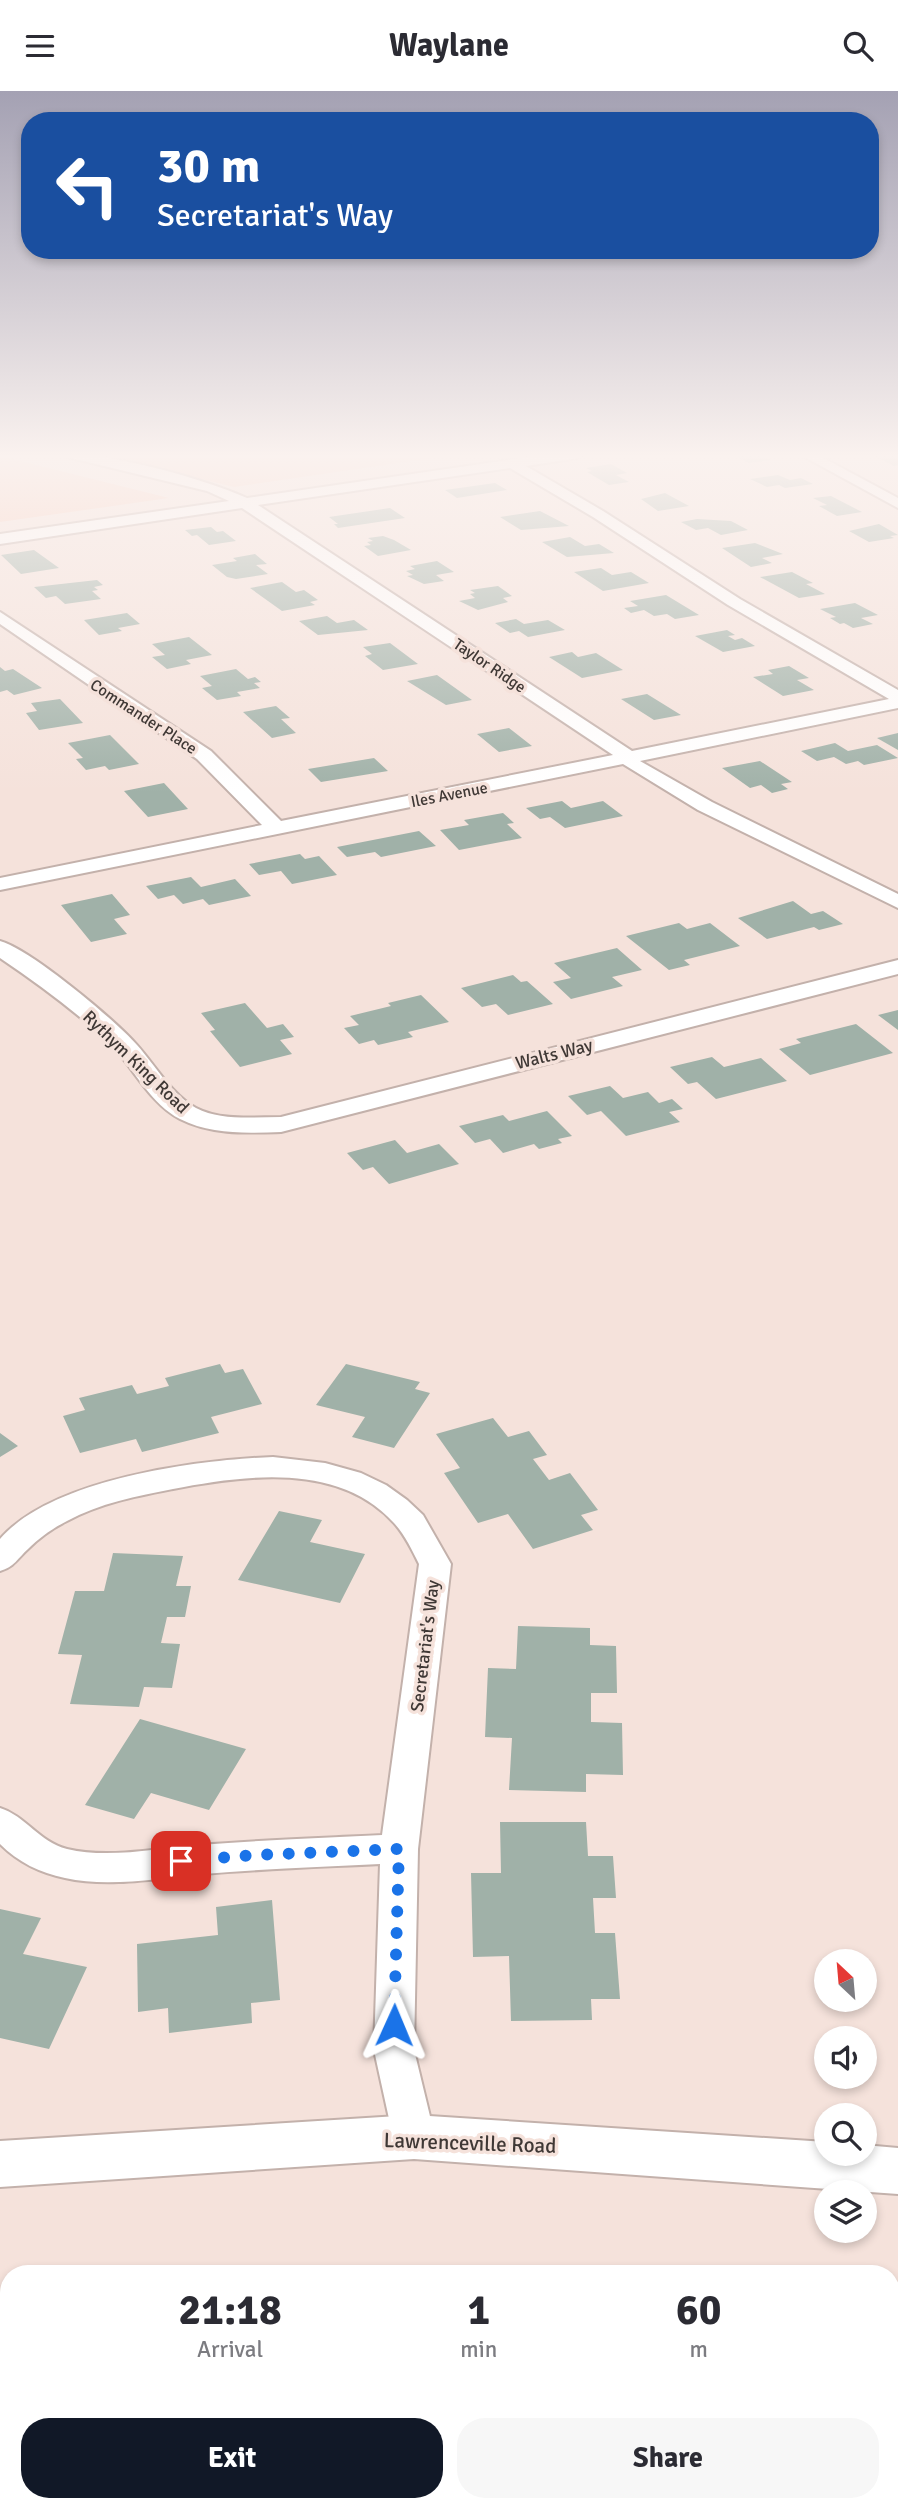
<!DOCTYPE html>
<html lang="en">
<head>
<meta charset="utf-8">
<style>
  body { margin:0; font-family:Signika,sans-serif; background:#f7f7f7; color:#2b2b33; height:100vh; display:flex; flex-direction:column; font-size:26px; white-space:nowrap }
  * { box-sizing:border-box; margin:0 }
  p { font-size:23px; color:#7c7c81 }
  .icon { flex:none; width:38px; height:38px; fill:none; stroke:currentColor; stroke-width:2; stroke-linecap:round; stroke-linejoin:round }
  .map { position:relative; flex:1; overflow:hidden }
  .sheet { position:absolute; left:0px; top:2174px; width:900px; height:247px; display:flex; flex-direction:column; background:#fff; border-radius:28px 28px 0 0; box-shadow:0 4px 10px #0003 }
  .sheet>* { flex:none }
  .top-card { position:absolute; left:21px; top:21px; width:858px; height:147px; border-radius:28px; box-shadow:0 4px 10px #0003; background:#1a4fa0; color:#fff; overflow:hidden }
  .needle { width:46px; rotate:334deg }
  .buttons { position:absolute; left:814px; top:1858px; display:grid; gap:14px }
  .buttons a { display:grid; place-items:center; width:63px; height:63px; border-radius:50%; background:#fff; box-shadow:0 4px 10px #0003; font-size:35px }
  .pin { position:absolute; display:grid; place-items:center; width:60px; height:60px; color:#fff; margin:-30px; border-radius:14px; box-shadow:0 4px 10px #0006 }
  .me { position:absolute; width:77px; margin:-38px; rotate:1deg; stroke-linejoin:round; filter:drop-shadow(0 0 5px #0008) }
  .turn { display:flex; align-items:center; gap:24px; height:147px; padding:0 21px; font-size:32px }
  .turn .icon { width:91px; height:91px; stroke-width:2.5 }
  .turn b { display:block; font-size:49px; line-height:60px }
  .eta { display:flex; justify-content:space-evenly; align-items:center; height:119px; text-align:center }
  .eta b { font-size:42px; font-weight:700; line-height:49px }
  .primary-button { display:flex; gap:14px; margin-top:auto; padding:14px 21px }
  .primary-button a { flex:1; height:80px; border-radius:28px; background:#111827; color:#fff; font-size:28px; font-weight:700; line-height:80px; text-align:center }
  .primary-button a+a { background:#f7f7f7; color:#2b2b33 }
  header { display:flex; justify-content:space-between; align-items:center; height:91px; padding:0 21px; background:#fff; font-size:32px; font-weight:700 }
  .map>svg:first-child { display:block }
</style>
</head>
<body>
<header><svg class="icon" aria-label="menu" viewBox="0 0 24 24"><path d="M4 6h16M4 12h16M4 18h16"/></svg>Waylane<svg class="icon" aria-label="search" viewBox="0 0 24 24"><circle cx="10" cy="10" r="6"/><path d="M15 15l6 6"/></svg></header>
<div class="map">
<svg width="898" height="2420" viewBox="0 0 898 2420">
  <rect width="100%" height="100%" fill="#f5e2db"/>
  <!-- green -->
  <path fill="#f9cab9" d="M 101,363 L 460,363 L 234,396 Z
    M 0,365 L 169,407 L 0,431 Z"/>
  <!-- water -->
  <path fill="#df8564" d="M 891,2270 L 898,2271 L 898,2420 L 834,2420 L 809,2412 L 891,2412 Z
    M 9,2278 L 9,2412 L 598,2412 L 590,2420 L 0,2420 L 0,2281 Z"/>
  <!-- building -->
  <path fill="#a0b1a8" d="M 731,363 L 758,363 L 771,369 L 749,372 Z
    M 871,363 L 898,363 L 898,374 L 894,375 Z
    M 611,373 L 627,382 L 616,384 L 629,391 L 609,394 L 587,381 L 592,380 L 586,377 Z
    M 778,384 L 790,389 L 801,387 L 813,393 L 785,397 L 779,394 L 767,396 L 750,388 Z
    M 495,392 L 507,399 L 457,407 L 445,399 Z
    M 665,402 L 689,415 L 658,420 L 641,408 Z
    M 831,405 L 862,421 L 837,425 L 819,415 L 827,414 L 813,407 Z
    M 390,417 L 405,427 L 338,437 L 334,433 L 338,433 L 329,426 Z
    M 540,420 L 569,435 L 521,439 L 500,426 Z
    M 697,428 L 731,430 L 748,439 L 721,444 L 708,437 L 696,439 L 681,431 Z
    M 879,433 L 898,444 L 890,445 L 894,447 L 869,451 L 849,440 Z
    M 211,436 L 217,441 L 223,440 L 236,450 L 209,454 L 197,444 L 192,445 L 185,439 Z
    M 383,445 L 394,449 L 411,459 L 378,465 L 364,455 L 371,454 L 367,451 L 373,450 L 368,447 Z
    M 570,446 L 585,455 L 599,453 L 614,462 L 567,466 L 542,451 Z
    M 755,452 L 783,463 L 762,467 L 772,472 L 751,476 L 722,457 Z
    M 34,459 L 59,477 L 21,483 L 1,464 Z
    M 255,463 L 267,473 L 256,474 L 268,483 L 236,488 L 227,486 L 212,474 L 237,470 L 233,467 Z
    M 437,470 L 454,481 L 436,484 L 444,490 L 424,493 L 407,485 L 413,484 L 406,480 L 415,478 L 410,475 Z
    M 601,477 L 612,484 L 631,481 L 649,492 L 603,500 L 574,481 Z
    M 792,481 L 813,492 L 806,493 L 825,503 L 799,507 L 760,486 Z
    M 97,489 L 103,494 L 94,496 L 98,499 L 92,500 L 101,508 L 65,513 L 56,505 L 46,507 L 34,496 Z
    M 282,491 L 296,501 L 304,499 L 318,509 L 310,511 L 315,514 L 282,520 L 250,497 Z
    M 498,495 L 512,505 L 503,507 L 508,511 L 478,519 L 459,510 L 475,507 L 470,503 L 475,502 L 470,499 Z
    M 666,504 L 699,524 L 675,528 L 667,523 L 654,525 L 644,519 L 631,522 L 624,517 L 638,515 L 630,510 Z
    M 855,512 L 878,524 L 861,527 L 873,533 L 853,537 L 844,532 L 840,533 L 830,527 L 836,526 L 820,518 Z
    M 127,522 L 140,533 L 118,537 L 122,540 L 99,544 L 84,529 Z
    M 327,525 L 337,532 L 354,529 L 368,539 L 318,544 L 299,530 Z
    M 516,528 L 524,533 L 548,529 L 565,539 L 528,546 L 519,540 L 510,542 L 495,532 Z
    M 727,539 L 735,544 L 728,545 L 735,549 L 742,547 L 755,555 L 723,561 L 695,545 Z
    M 189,546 L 212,564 L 186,569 L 191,573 L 167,578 L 152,566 L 165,564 L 152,553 Z
    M 390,552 L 418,573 L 383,579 L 365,565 L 372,563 L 363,556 Z
    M 572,561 L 578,566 L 596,562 L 623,579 L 582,587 L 549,566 Z
    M 789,575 L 809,587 L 797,589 L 814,599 L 783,605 L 753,586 L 773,583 L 768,579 Z
    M 0,576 L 5,580 L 13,578 L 42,597 L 14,604 L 7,599 L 0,601 Z
    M 236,578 L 248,588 L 255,586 L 261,591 L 254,592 L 260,597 L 237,601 L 241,605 L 217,609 L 202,597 L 212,595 L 200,585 Z
    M 437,584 L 472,609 L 446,614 L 407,590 Z
    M 647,603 L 681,624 L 654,629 L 621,608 Z
    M 60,608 L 83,632 L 39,639 L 26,622 L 37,620 L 31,612 Z
    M 276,615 L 290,627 L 281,628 L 296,642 L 272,647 L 243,621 Z
    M 509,637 L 532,655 L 499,661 L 477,643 Z
    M 898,642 L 898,659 L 877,647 Z
    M 110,644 L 139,673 L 109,679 L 105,675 L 86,679 L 76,668 L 83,667 L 68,652 Z
    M 835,652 L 848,660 L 877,654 L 898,667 L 864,674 L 858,670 L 846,673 L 834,666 L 817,670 L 801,660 Z
    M 374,667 L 388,680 L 321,691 L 308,678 Z
    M 760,670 L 792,691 L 781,693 L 788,698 L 772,702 L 761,694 L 750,697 L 722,677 Z
    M 164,692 L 188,718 L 148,726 L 124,700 Z
    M 562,710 L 571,717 L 603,710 L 623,725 L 565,737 L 550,726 L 540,728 L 526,717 Z
    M 503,722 L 514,732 L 507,733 L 522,747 L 459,759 L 440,739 L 469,734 L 464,729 Z
    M 419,740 L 436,755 L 381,766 L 375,761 L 347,766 L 337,756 Z
    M 300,763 L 305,768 L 319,765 L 337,784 L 292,793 L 281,780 L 259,784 L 249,773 Z
    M 191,786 L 201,796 L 235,788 L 251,805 L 209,814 L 203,808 L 183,813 L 174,804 L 158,808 L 146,795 Z
    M 112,803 L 130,824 L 114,828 L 127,843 L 91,851 L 61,814 Z
    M 793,810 L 811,823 L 823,820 L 843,833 L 819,839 L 814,836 L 767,848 L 738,827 Z
    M 679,832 L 687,838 L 710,832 L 740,855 L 684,869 L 690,874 L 669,879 L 626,845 Z
    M 617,857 L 642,879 L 612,886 L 623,895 L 571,908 L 553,891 L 571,887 L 554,872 Z
    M 513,884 L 521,891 L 527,890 L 553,913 L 508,924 L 496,913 L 482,916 L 461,897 Z
    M 421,904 L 449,931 L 408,941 L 413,946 L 378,954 L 374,949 L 359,953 L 344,937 L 359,934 L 350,925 L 391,915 L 388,912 Z
    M 245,912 L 267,937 L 283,933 L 294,946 L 280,949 L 292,963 L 240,976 L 210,940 L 215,939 L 201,922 Z
    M 898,919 L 898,939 L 878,924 Z
    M 856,933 L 893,962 L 810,984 L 779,958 L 801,952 L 796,948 Z
    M 712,966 L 724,976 L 761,967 L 787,990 L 716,1008 L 697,991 L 688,993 L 670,976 Z
    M 610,995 L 623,1007 L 648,1001 L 659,1012 L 672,1008 L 683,1018 L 669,1021 L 680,1031 L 626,1045 L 601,1020 L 587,1024 L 568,1005 Z
    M 547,1020 L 572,1045 L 558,1048 L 562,1052 L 539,1058 L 534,1053 L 503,1062 L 490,1048 L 475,1052 L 459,1035 L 503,1024 L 509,1030 Z
    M 395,1049 L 407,1062 L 439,1053 L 459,1073 L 389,1093 L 373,1076 L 363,1079 L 347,1062 Z
    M 220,1273 L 225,1282 L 243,1278 L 262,1313 L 211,1326 L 219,1342 L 142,1361 L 136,1348 L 80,1362 L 63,1325 L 85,1319 L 79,1307 L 132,1294 L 137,1303 L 169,1295 L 165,1287 Z
    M 346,1273 L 420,1291 L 415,1298 L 430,1302 L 394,1357 L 352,1346 L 365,1326 L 316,1314 Z
    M 493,1327 L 508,1346 L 529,1340 L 547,1364 L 533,1368 L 549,1389 L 570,1382 L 598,1419 L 581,1424 L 593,1439 L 533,1458 L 508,1423 L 478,1432 L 444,1382 L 460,1377 L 436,1343 Z
    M 0,1342 L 18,1355 L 0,1366 Z
    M 279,1420 L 322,1429 L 310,1451 L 365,1463 L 340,1512 L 238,1489 Z
    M 113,1462 L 183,1465 L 176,1495 L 191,1495 L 185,1526 L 167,1526 L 161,1552 L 180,1553 L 172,1597 L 144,1596 L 139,1616 L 70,1613 L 82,1564 L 58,1563 L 75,1500 L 104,1500 Z
    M 518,1535 L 590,1537 L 590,1554 L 616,1555 L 617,1602 L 591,1602 L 591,1631 L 622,1632 L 623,1684 L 586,1683 L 586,1701 L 509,1699 L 512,1647 L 485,1646 L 488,1577 L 516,1578 Z
    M 140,1628 L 246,1658 L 209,1719 L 151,1702 L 134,1728 L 85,1714 Z
    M 500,1731 L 586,1731 L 588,1765 L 613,1765 L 616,1807 L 593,1807 L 595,1842 L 615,1842 L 620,1908 L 591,1908 L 592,1929 L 511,1930 L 509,1865 L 473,1866 L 471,1782 L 501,1782 Z
    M 272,1809 L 280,1909 L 251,1912 L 252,1932 L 169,1942 L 168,1917 L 138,1921 L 137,1853 L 218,1844 L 216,1816 Z
    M 0,1818 L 41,1827 L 23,1863 L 87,1876 L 49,1958 L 0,1947 Z"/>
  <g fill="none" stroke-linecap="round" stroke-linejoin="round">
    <defs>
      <path id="minor" d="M 65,363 C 115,363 201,387 247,407 L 550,363 L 585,363 L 578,367 L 526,375 L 603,420 L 740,508 L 898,599 L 898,617 L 640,670 L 712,711 L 898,803 L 898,817 L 698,719 L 623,673 L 0,799 L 0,787 L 262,734 L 197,668 L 0,533 L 0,521 L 211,660 L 281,730 L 613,664 L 242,417 L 0,453 L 0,443 L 229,410 L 207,400 L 67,366 ZM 510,377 L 593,426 L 728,514 L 889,608 L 632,660 L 258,414 Z
        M 799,363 L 816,363 L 898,407 L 898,417 Z
        M 0,850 C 30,858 115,929 137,954 C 155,974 172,1004 196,1017 C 221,1030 253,1026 281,1026 L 898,869 L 898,883 L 281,1041 C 247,1042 211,1044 180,1028 C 152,1014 135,980 114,957 C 80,923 40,894 0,867 Z
        M 273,1366 L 325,1372 L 361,1382 L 386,1394 L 407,1409 L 423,1424 L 451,1473 L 418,1758 L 414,1959 L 435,2046 L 429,2059 L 414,2065 L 399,2059 L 393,2046 L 374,1959 L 380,1773 C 321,1776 262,1778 204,1783 C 159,1787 109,1797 65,1787 C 40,1782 18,1771 0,1753 L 0,1717 C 26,1725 39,1751 67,1758 C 109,1768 158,1757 200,1754 C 261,1749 322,1747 382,1744 L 419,1473 C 412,1459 405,1444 394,1432 C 339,1371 245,1384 173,1398 C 137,1405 100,1412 67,1430 C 53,1437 39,1447 28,1458 C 18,1467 14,1476 0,1480 L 0,1448 C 52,1388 196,1369 273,1366 Z"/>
      <path id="tertiary" d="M 414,2024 L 826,2051 L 826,2063 L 864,2063 L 864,2054 L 898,2057 L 898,2103 L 414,2068 L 0,2096 L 0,2050 Z"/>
    </defs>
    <!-- minor casing -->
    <use href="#minor" stroke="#c3b1ab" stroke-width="4"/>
    <!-- tertiary casing -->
    <use href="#tertiary" stroke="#c3b1ab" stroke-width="4"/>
    <!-- minor -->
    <use href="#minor" fill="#fff" fill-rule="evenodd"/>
    <!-- tertiary -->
    <use href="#tertiary" fill="#fff" fill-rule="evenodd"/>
  </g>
  <!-- sky -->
  <linearGradient id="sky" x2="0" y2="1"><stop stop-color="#a4a1b3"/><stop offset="0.52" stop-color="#faf2ef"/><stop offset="1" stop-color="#faf2ef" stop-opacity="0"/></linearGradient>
  <rect width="898" height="702" fill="url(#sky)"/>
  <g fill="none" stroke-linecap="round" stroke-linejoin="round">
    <!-- route -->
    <path stroke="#1a73e8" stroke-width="12" stroke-dasharray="0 21.6" d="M 181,1770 L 256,1764 L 399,1758 L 394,1934"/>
  </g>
  <g text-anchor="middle" stroke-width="7" stroke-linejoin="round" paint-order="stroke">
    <!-- far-street labels -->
    <g font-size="16" fill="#3f3835" stroke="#f5e2db">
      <text transform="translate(490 574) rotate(34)" y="6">Taylor Ridge</text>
      <text transform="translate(144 625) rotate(33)" y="6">Commander Place</text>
      <text transform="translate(449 703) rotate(-11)" y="6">Iles Avenue</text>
    </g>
    <!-- street labels -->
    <g font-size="18" fill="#3f3835" stroke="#f5e2db">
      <text transform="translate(554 963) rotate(-14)" y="6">Walts Way</text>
      <text transform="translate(136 971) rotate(44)" y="6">Rythym King Road</text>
      <text transform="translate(425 1555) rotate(-83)" y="6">Secretariat's Way</text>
    </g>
    <!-- near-street labels -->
    <g font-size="21" fill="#3f3835" stroke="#f5e2db">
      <text transform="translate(470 2052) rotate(2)" y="7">Lawrenceville Road</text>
    </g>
  </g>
</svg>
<div class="buttons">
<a><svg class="needle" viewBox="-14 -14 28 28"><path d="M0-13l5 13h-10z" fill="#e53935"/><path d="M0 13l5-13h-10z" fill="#7c7c81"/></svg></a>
<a><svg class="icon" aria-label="sound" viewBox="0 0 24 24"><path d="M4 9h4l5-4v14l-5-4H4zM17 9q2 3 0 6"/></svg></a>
<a><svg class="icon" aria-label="search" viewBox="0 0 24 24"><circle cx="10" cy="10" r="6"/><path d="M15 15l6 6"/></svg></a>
<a><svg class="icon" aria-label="layers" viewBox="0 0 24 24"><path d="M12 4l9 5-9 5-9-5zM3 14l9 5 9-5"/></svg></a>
</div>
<div class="pin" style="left:181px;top:1770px;background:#d93025"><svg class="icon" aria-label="arrive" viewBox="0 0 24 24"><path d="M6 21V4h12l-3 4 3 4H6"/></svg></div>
<svg class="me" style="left:394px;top:1934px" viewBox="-20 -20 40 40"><path d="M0-17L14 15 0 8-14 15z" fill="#1a73e8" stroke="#fff" stroke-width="4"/></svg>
<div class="top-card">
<div class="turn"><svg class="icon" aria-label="left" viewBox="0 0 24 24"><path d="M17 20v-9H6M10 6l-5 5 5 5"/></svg><div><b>30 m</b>Secretariat's Way</div></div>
</div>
<section class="sheet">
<div class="eta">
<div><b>21:18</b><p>Arrival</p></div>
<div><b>1</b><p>min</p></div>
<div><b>60</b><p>m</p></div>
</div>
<div class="primary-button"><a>Exit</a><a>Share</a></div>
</section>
</div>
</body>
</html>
